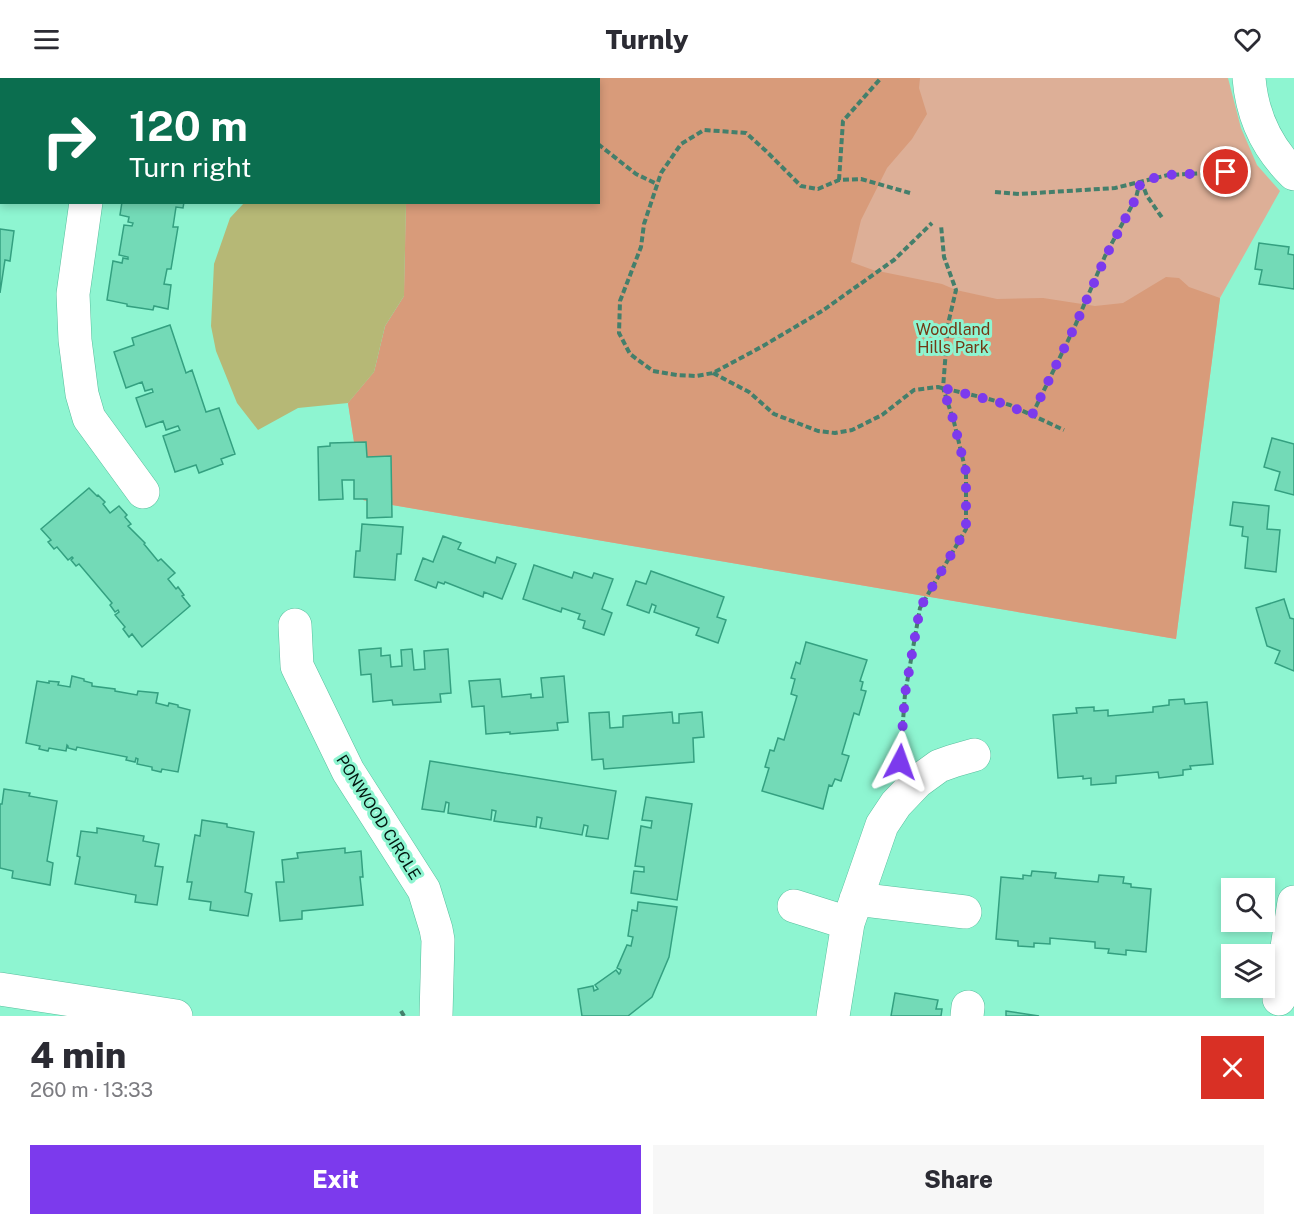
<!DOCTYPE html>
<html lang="en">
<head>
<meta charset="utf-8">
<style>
  body { margin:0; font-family:"Public Sans",sans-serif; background:#f7f7f7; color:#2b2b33; height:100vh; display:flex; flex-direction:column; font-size:22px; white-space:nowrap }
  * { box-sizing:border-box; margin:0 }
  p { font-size:20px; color:#7c7c81 }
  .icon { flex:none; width:33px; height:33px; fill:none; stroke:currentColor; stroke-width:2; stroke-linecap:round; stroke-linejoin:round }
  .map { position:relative; height:938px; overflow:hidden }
  .sheet { display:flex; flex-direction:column; background:#fff; flex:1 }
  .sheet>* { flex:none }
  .banner { position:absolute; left:0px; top:0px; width:600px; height:126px; box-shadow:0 3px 9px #0003; background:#0b6e4f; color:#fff; overflow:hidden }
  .controls { position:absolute; left:1221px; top:800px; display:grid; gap:12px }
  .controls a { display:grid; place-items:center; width:54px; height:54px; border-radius:0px; background:#fff; box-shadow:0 3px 9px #0003; font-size:30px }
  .pin { position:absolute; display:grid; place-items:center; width:51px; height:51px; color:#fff; margin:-26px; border:3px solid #fff; border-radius:50%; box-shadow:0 2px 6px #0007 }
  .me { position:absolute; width:66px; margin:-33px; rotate:4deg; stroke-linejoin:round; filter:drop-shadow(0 0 4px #0008) }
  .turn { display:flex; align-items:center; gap:21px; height:126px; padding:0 30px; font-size:27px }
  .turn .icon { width:78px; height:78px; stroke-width:2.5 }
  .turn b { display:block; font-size:42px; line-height:51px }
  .round { display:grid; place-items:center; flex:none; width:63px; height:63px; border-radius:0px; background:#f7f7f7 }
  .headline { display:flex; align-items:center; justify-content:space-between; height:102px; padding:0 30px }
  h1 { font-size:36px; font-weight:800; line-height:45px }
  .primary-button { display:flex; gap:12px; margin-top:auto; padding:12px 30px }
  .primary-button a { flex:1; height:69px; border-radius:0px; background:#7c3aed; color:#fff; font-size:24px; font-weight:800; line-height:69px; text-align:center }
  .primary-button a+a { background:#f7f7f7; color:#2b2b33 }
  header { display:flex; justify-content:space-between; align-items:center; height:78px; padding:0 30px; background:#fff; font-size:27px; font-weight:800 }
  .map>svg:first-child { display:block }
</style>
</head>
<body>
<header><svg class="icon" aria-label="menu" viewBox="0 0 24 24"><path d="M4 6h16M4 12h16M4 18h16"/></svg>Turnly<svg class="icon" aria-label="heart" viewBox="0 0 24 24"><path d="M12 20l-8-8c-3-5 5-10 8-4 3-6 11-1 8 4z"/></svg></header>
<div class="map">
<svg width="1294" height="938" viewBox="0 0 1294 938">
  <rect width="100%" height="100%" fill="#8ef5d1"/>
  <!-- green -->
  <path fill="#ddaf97" d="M 425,0 L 1228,0 L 1241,50 L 1257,87 L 1280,113 L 1220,220 L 1176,561 L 363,422 L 348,325 L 374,294 L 404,218 L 406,125 L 598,124 L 598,2 L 424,1 Z"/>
  <!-- forest -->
  <path fill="#d89b7a" d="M 425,0 L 920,0 L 919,10 L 927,36 L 912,61 L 887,90 L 861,142 L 851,184 L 873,192 L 942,206 L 956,212 L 997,221 L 1043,220 L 1095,228 L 1123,225 L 1166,199 L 1179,200 L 1189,209 L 1220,220 L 1176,561 L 363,422 L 348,325 L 374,294 L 385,248 L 404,218 L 406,125 L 598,124 L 598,2 L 424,1 Z"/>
  <!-- water -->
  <path fill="#b6b876" d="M 244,125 L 406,125 L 404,218 L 385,248 L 374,294 L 348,325 L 298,330 L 258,352 L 237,325 L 216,273 L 211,248 L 214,186 L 230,140 Z"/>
  <!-- building -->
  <path fill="#73dab7" stroke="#34a080" stroke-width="1.5" d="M 253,0 L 352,0 L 353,2 L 254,2 Z
    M 122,124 L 184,124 L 183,130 L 176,129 L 173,149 L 178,149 L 171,191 L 167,191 L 164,206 L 171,207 L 168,231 L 154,228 L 153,232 L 127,228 L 127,226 L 107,222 L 113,183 L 122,185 L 123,180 L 128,181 L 128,179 L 119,177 L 124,147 L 132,148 L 133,145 L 128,144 L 129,139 L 120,137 Z
    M 0,151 L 14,153 L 10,183 L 5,182 L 0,215 Z
    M 1259,165 L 1289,169 L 1288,176 L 1294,177 L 1294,211 L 1259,206 L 1262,192 L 1255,191 Z
    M 170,247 L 186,295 L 192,292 L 206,334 L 219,330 L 235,376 L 221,381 L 223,386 L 199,395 L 196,387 L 175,394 L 163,358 L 180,352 L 178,348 L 166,352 L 163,343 L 146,349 L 136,320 L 153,314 L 152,311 L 145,313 L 142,304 L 126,310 L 114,274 L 134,267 L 132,260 Z
    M 1272,360 L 1294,366 L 1294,417 L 1275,412 L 1280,394 L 1264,389 Z
    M 366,364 L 367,379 L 391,378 L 392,439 L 367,440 L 367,421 L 354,421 L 354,402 L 342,402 L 343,421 L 319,422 L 318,369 L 330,368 L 330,365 Z
    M 89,410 L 97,418 L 98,417 L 105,424 L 103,426 L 110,435 L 119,428 L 127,437 L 125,439 L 131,446 L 128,448 L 145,465 L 144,466 L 158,483 L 161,481 L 175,495 L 168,501 L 176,511 L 178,509 L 184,517 L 182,518 L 190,528 L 142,569 L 132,556 L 129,559 L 123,551 L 125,549 L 115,537 L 119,534 L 118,532 L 115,534 L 110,527 L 112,525 L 79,486 L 76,488 L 71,482 L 73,480 L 72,479 L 68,482 L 57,469 L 54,471 L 48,464 L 51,462 L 41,451 Z
    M 1233,424 L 1269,428 L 1267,451 L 1280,452 L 1276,494 L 1245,490 L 1248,459 L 1242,458 L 1243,449 L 1230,447 Z
    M 362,446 L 403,449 L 401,476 L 397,476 L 395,502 L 354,499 L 356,473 L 360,473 Z
    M 443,458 L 461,465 L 458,471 L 495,485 L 497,479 L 516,486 L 502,521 L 484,514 L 483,519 L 445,504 L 444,506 L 438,504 L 436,510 L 415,502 L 423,480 L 433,484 Z
    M 534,487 L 572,500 L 574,494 L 592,500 L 594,495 L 613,501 L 602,531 L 612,535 L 604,557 L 583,550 L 585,543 L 578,541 L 580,536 L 562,530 L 561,534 L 523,521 Z
    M 651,493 L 724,519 L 717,539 L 726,542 L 718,565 L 696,557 L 699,550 L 654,534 L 656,528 L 652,526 L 649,535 L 627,527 L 636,503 L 646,506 Z
    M 1284,521 L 1290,540 L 1294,541 L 1294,593 L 1275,585 L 1280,573 L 1267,568 L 1256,530 Z
    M 806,564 L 867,582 L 860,603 L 863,604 L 861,612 L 866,613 L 859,637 L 854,635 L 842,676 L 849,678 L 841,703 L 835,701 L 832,708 L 829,707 L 823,731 L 762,713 L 769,690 L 765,689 L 770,672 L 774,673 L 778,660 L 784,662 L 797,618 L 791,616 L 795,601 L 791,600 L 796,584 L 800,586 Z
    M 381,570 L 381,578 L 390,577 L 391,589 L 402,588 L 401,572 L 412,571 L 414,592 L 425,591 L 424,573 L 448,571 L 451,615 L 440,616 L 441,624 L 393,627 L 392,622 L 373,624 L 371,596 L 361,597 L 359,572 Z
    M 72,598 L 84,601 L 84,603 L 92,605 L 92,608 L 115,611 L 115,613 L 137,617 L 138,613 L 158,615 L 156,625 L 168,628 L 169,625 L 178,627 L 178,629 L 190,632 L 178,694 L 162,691 L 161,694 L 152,692 L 152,689 L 137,686 L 138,681 L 136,680 L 135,684 L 126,682 L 127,679 L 77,669 L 76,672 L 68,670 L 68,668 L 67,667 L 66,673 L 49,670 L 48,673 L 39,671 L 40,668 L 26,665 L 37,603 L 49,605 L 49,603 L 59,604 L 58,607 L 70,609 Z
    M 564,598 L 568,644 L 557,645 L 558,652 L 510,656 L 510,654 L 486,656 L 484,628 L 472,629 L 469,603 L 500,601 L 502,619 L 531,616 L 531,620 L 543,619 L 541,600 Z
    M 1184,621 L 1185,626 L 1207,624 L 1213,686 L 1190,688 L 1191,691 L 1183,692 L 1183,697 L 1159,700 L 1158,694 L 1116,698 L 1116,705 L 1091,707 L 1091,700 L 1083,701 L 1083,698 L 1058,700 L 1053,637 L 1077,635 L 1076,630 L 1094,629 L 1094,633 L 1108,632 L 1108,638 L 1153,634 L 1153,629 L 1169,627 L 1169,622 Z
    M 609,634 L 610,650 L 623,649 L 623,638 L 672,634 L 673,645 L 679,645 L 679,636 L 702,634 L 704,659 L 693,660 L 694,684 L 604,691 L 603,681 L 592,682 L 589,635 Z
    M 430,683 L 616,713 L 608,761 L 586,758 L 588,748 L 584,747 L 582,757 L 540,750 L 542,740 L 537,739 L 536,749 L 494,743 L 496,733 L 492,732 L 491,742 L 448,735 L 449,725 L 446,724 L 444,734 L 422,731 Z
    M 4,711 L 30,715 L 29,718 L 57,723 L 47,783 L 53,785 L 50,807 L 12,800 L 13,793 L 0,790 L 0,726 L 2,726 Z
    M 646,719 L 692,726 L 677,822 L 631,815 L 634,793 L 644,794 L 644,789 L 635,788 L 641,748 L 651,750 L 652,743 L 642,742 Z
    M 202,742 L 227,746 L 227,749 L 254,754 L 245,814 L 252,816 L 248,838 L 210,832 L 211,824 L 189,821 L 192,804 L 187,804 L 195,757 L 200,758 Z
    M 97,750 L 144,758 L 143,763 L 159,766 L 155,788 L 163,789 L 157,827 L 135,824 L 136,817 L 75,806 L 80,779 L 77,778 L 81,753 L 97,755 Z
    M 345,770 L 345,775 L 361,773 L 363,799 L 360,799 L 363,827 L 302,833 L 302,841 L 280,843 L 276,804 L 284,804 L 282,782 L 298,780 L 297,775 Z
    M 1032,793 L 1056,795 L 1055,800 L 1098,804 L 1099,797 L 1124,799 L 1123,805 L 1131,806 L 1131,809 L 1151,811 L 1146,874 L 1126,872 L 1126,877 L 1108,875 L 1109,871 L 1095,870 L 1095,864 L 1050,860 L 1050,866 L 1034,865 L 1034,869 L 1018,868 L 1018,863 L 996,861 L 1001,799 L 1023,801 L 1023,797 L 1031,798 Z
    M 638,824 L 677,829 L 669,879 L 652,919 L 628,938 L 582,938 L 578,911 L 593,908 L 594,913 L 598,911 L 595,907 L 616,892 L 619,896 L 620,895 L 621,892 L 617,890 L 627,867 L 631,868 L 633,859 L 628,858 L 632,832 L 637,833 Z
    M 895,915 L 938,922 L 936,931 L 942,931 L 941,938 L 891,938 Z
    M 1006,933 L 1039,938 L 1006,938 Z"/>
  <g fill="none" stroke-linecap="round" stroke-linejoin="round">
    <defs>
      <path id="minor" d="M 1249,0 C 1252,37 1267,70 1294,96
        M 124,2 L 125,0
        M 86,124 L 73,216 L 75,262 L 82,316 L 89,340 L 143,414
        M 295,547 L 297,588 L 348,693 L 424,812 L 436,851 L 438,862 L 436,938
        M 856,821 L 965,834
        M 794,828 L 848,845
        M 1279,921 L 1294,824
        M 833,938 L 848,845 L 882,747 L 896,726 L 917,704 L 939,688 L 953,683 L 974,677
        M 967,938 L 968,929"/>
      <path id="major" d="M 0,911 L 176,938"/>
    </defs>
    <!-- minor casing -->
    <use href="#minor" stroke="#57bf9d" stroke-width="34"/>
    <!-- major casing -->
    <use href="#major" stroke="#57bf9d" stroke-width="34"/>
    <!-- path -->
    <path stroke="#447f6b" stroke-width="4" stroke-dasharray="6 3" stroke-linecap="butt" d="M 562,0 L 562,2
      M 598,66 L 636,96 L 657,106
      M 839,102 L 843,43 L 881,0
      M 1141,103 L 1147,118 L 1163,141
      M 995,114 L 1019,116 L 1115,110 L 1168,97 L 1226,94 L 1251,87
      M 910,115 L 861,101 L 839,102 L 818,111 L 801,108 L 766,73 L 746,55 L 704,52 L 681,66 L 661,95 L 644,146 L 641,169 L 620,223 L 619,255 L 630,276 L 653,293 L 677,297 L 696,298 L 713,295 L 763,268 L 822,233 L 894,182 L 932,145
      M 713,295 L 749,314 L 774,336 L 818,353 L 835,355 L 852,352 L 882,337 L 914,312 L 938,309 L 985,320 L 1010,327 L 1064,352
      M 1032,337 L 1075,248 L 1105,178 L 1136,120 L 1140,103
      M 900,684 L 905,616 L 920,530 L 966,451 L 966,394 L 954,344 L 943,310 L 948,246 L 956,212 L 944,179 L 941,147
      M 401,933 L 404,938"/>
    <!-- minor -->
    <use href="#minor" stroke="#fff" stroke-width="33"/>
    <!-- major -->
    <use href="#major" stroke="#fff" stroke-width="33"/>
  </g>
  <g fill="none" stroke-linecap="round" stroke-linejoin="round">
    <!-- route -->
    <path stroke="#7c3aed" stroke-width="10" stroke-dasharray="0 18" d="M 900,684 L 905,616 L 920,530 L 966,451 L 966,394 L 954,344 L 943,310 L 998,324 L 1032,337 L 1075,248 L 1106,178 L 1136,120 L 1141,103 L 1168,97 L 1226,94"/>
  </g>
  <g text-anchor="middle" stroke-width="6" stroke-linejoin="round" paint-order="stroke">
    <!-- park labels -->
    <g font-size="16" fill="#723916" stroke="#8ef5d1">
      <text x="953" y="257">Woodland<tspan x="953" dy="18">Hills Park</tspan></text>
    </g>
    <!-- street labels -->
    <g font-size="16" fill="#021710" stroke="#8ef5d1">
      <text transform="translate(379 739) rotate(58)" y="6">PONWOOD CIRCLE</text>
    </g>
  </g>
</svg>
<div class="controls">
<a><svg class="icon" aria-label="search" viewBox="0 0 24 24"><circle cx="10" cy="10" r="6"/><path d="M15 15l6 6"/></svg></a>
<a><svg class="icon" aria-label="layers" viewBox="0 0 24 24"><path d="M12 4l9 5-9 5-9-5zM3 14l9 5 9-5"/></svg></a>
</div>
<div class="pin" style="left:1226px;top:94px;background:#d93025"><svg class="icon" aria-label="arrive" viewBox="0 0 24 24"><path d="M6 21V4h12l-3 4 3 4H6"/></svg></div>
<svg class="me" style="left:900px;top:684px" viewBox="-20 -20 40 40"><path d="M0-17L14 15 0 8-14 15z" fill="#7c3aed" stroke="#fff" stroke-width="4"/></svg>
<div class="banner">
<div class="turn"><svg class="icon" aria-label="right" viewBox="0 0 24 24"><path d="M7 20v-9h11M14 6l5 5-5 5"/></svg><div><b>120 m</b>Turn right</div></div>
</div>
</div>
<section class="sheet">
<div class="headline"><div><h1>4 min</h1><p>260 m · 13:33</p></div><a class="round" style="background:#d93025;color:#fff"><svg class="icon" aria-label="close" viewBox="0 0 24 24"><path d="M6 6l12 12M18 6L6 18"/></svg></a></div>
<div class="primary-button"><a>Exit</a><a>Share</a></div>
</section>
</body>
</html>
